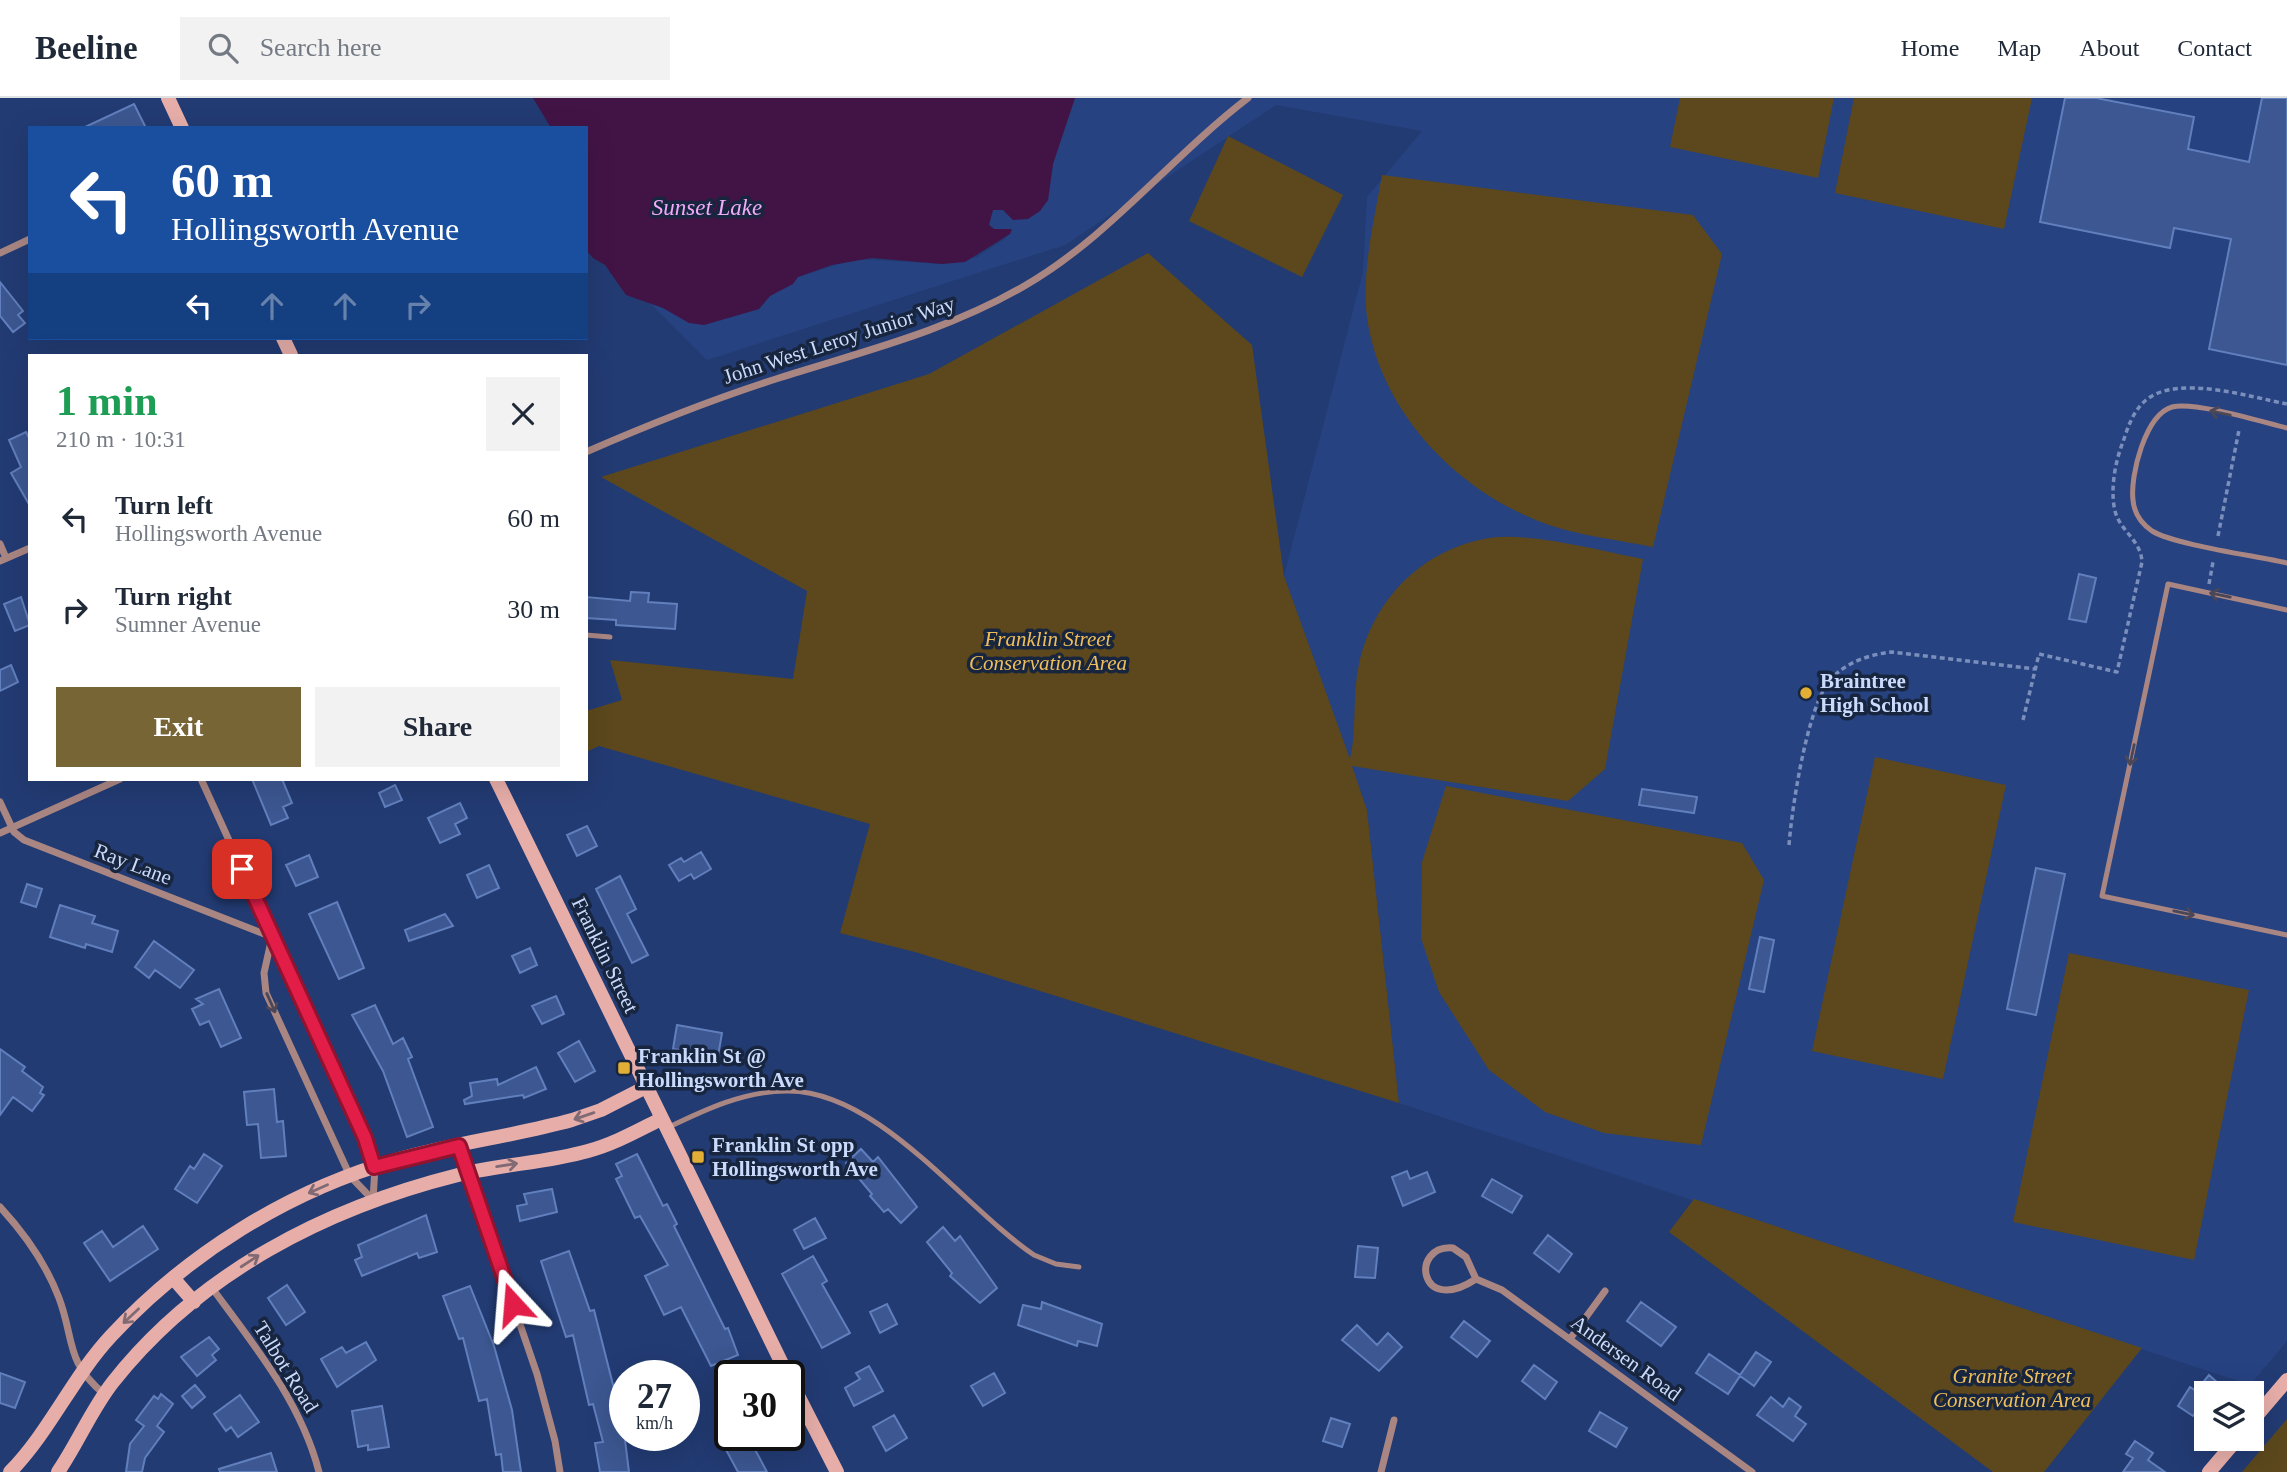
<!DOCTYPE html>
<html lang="en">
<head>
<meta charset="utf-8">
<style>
  body { margin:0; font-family:Georgia,serif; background:#f2f2f3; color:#1f2937; height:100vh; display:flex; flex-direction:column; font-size:26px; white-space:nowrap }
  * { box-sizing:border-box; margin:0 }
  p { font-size:23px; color:#747a83 }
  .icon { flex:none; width:38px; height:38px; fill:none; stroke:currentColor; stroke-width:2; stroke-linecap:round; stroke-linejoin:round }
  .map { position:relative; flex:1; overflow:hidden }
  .drawer { position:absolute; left:28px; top:256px; width:560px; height:427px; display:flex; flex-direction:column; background:#fff; border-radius:0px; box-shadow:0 7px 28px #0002 }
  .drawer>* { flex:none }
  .top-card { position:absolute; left:28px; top:28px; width:560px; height:214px; border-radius:0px; box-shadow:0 7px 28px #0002; background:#1a4fa0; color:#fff; overflow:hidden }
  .buttons { position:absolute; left:2194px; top:1283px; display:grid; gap:14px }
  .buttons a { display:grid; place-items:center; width:70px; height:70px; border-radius:0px; background:#fff; box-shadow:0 7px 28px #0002; font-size:35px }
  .speed { position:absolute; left:609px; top:1262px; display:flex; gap:14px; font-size:35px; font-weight:700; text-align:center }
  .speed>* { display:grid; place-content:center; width:91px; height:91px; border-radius:50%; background:#fff; box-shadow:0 7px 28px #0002; line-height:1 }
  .speed small { font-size:18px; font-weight:400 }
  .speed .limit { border:4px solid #111; border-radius:10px; background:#fff; color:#111 }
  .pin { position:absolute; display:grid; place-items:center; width:60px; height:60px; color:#fff; margin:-30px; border-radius:14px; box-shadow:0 4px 10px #0006 }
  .me { position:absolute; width:77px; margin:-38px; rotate:341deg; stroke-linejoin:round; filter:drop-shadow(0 0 5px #0008) }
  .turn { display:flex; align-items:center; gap:24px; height:147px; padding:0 28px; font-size:32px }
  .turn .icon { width:91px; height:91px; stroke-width:2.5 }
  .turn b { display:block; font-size:49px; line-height:60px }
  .lanes { display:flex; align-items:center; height:66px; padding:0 28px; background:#0003; justify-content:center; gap:35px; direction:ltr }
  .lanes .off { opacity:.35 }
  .round { display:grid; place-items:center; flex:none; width:74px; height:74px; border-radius:0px; background:#f2f2f3 }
  .headline { display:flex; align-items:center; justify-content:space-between; height:119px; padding:0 28px }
  h1 { font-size:42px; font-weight:700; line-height:52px; color:#1e9e55 }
  .action { display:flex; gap:14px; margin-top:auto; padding:14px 28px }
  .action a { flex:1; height:80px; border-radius:0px; background:#776536; color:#fff; font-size:28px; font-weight:700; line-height:80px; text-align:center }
  .action a+a { background:#f2f2f3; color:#1f2937 }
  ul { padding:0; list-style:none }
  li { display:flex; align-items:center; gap:21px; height:91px; padding:0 28px }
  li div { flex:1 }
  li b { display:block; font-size:26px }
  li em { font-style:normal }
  header { display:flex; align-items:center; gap:42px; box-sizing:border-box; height:98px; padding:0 35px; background:#fff; border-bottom:2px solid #e0e1e3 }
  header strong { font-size:33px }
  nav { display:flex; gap:38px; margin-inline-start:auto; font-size:24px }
  .search { width:490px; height:63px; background:#f2f2f3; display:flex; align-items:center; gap:18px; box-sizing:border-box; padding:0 24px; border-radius:0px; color:#747a83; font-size:26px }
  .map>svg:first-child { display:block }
</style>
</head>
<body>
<header>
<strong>Beeline</strong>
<div class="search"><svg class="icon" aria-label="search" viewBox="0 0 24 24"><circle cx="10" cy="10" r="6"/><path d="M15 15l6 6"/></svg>Search here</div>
<nav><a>Home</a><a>Map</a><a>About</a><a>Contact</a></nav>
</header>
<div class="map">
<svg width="2287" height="1374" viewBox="0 0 2287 1374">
  <rect width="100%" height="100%" fill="#223b73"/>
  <!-- built -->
  <path fill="#264281" d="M 1075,0 L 2287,0 L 2287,1243 L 2250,1287 L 1399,1005 L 1367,712 L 1284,478 L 1363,174 L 1367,99 L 1422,33 L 1276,7 L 1065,147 L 707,262 L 649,204 L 704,227 L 759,211 L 770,198 L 798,179 L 855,161 L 942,166 L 977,159 L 1005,141 L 1011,131 L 994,131 L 988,126 L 993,112 L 1048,102 L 1053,66 Z"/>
  <!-- green -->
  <path fill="#5c481c" d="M 1680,0 L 1834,0 L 1818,80 L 1670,49 Z
    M 1854,0 L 2032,0 L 2004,131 L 1835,95 Z
    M 1228,38 L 1343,97 L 1302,179 L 1189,123 Z
    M 1382,77 L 1693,117 L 1722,156 L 1653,449 C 1619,442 1581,438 1549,427 C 1461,396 1384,319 1368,226 C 1360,179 1374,123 1382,77 Z
    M 1148,155 L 1252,247 L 1284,478 L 1350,661 C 1357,632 1352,597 1359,566 C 1373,503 1419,454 1484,441 C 1524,432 1601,453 1643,461 L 1605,671 L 1568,703 L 1352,668 L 1367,712 L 1399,1005 L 915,854 L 840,835 L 870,726 L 599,648 L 586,654 L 586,613 L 622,602 L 610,562 L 793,581 L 807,493 L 601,379 L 929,276 Z
    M 1875,659 L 2006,687 L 1943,981 L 1812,953 Z
    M 1446,688 L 1742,745 L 1764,782 L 1701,1047 L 1604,1035 L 1545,1014 L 1489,972 L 1439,894 L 1421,840 L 1422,764 Z
    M 2069,855 L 2249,892 L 2194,1162 L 2013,1124 Z
    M 1694,1101 L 2142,1250 L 2044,1374 L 1993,1374 L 1669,1134 Z
    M 2287,1321 L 2287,1374 L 2242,1374 Z"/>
  <!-- water -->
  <path fill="#421446" d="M 533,0 L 1075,0 L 1053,66 L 1048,102 L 1040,113 L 1028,121 L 1013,122 L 1003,112 L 993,112 L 989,127 L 994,131 L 1012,131 L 1010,136 L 965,164 L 942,166 L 872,160 L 832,167 L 798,179 L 793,186 L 770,198 L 759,211 L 704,227 L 689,225 L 663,210 L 626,197 L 605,167 L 593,160 L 587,153 L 586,30 L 551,30 Z"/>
  <!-- building -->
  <path fill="#3c5791" stroke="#617fbd" stroke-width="2" d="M 2065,0 L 2096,0 L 2194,19 L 2188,51 L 2249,64 L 2262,0 L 2287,0 L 2287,267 L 2209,251 L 2231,141 L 2174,130 L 2170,150 L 2040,124 Z
    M 134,6 L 146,30 L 83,30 Z
    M 0,184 L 23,213 L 18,217 L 25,225 L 13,234 L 0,218 Z
    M 26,334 L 30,342 L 30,408 L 11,375 L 21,369 L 9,342 Z
    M 2079,476 L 2096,480 L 2086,524 L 2069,521 Z
    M 631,494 L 649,495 L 648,504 L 677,506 L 675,531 L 616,527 L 616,522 L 586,520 L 586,499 L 630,503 Z
    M 21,499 L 30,527 L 15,533 L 4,506 Z
    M 11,567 L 18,584 L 0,593 L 0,572 Z
    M 252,681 L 282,681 L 292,705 L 283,709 L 288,720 L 271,727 Z
    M 395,687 L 402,702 L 385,709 L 379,695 Z
    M 1642,691 L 1697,699 L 1694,715 L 1639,707 Z
    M 460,705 L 467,720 L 455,726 L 460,736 L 440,745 L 428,720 Z
    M 587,728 L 597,748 L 577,758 L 567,737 Z
    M 701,754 L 711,771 L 694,781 L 691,776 L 679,783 L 669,767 L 681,760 L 684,764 Z
    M 309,757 L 318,779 L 296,788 L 286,767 Z
    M 489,767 L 499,790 L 477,800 L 467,777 Z
    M 2036,770 L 2065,776 L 2036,917 L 2007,911 Z
    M 620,778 L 636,811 L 627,816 L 648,857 L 632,865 L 596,791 Z
    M 27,786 L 42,791 L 36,809 L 21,804 Z
    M 337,804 L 364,870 L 339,881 L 309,816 Z
    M 60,807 L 95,818 L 92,825 L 118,833 L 112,854 L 86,846 L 85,850 L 50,839 Z
    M 445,816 L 453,828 L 409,843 L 405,832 Z
    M 1760,839 L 1774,842 L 1764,894 L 1749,891 Z
    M 154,843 L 194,872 L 180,890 L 155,872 L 149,880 L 135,869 Z
    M 530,850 L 537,867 L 520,875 L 512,858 Z
    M 219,891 L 241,940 L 221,949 L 209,923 L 200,927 L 192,911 L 203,906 L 196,901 Z
    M 556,898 L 564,916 L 542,926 L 532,908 Z
    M 375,907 L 393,946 L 403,940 L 412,959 L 408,961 L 433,1029 L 407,1039 L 383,973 L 352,917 Z
    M 677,927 L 722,935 L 718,958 L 673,951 Z
    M 579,943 L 595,973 L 575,984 L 558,955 Z
    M 0,951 L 25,969 L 22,973 L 43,989 L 40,995 L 44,997 L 32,1013 L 13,999 L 0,1017 Z
    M 536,969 L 546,991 L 524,1000 L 523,997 L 465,1006 L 464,1002 L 472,998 L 470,985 L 497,981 L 498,987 Z
    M 274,991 L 277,1024 L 283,1023 L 286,1058 L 261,1060 L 258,1026 L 247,1027 L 244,994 Z
    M 861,1051 L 873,1064 L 878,1059 L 917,1109 L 901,1125 L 888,1111 L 884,1114 L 870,1098 L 872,1096 L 846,1065 Z
    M 204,1056 L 222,1068 L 197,1105 L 175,1091 L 190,1068 L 194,1071 Z
    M 637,1056 L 663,1108 L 667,1106 L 677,1126 L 674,1128 L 725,1231 L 728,1230 L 738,1257 L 711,1268 L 681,1209 L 664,1217 L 645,1178 L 668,1167 L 640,1118 L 635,1120 L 616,1081 L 622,1078 L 616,1066 Z
    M 1407,1073 L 1410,1081 L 1427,1074 L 1435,1094 L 1403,1108 L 1392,1079 Z
    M 1492,1081 L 1522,1098 L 1512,1115 L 1482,1098 Z
    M 552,1091 L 557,1114 L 520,1123 L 517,1108 L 527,1106 L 524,1096 Z
    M 426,1117 L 437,1154 L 419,1160 L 417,1155 L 362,1178 L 355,1162 L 362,1159 L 358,1147 Z
    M 815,1120 L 826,1140 L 804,1151 L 794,1132 Z
    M 143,1128 L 158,1151 L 110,1183 L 84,1145 L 102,1133 L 113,1149 Z
    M 943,1129 L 955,1143 L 960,1138 L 997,1190 L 980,1205 L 950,1178 L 952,1175 L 927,1144 Z
    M 1548,1137 L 1572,1156 L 1559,1174 L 1534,1155 Z
    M 1358,1148 L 1378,1150 L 1375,1180 L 1355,1179 Z
    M 569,1153 L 590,1213 L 594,1212 L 623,1326 L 629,1374 L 600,1374 L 595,1345 L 603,1344 L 593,1306 L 589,1307 L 573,1237 L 566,1239 L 541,1163 Z
    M 813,1158 L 827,1183 L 822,1186 L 850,1235 L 822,1250 L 782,1176 Z
    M 287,1187 L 305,1214 L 286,1227 L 268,1200 Z
    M 470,1188 L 494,1248 L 512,1312 L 521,1374 L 503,1374 L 501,1356 L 496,1357 L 487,1301 L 479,1303 L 463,1240 L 459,1241 L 443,1198 Z
    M 1042,1204 L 1102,1226 L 1097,1248 L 1078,1243 L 1077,1248 L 1018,1227 L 1023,1207 L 1041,1211 Z
    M 1641,1204 L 1676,1229 L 1661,1248 L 1627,1223 Z
    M 887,1206 L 897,1226 L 880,1235 L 870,1214 Z
    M 1464,1223 L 1490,1243 L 1477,1259 L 1451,1239 Z
    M 1357,1227 L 1377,1247 L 1388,1235 L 1402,1249 L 1379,1273 L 1342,1242 Z
    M 209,1239 L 219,1251 L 212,1257 L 216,1262 L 197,1278 L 181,1259 Z
    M 366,1244 L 376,1262 L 337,1289 L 321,1261 L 342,1249 L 346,1255 Z
    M 1756,1254 L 1771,1264 L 1754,1288 L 1740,1278 L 1728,1296 L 1696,1275 L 1709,1256 L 1740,1277 Z
    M 1534,1267 L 1557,1284 L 1545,1301 L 1522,1283 Z
    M 869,1268 L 883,1293 L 854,1308 L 845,1290 L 860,1281 L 856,1275 Z
    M 0,1275 L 25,1284 L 15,1310 L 0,1305 Z
    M 994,1275 L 1005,1295 L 983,1308 L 971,1288 Z
    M 2209,1277 L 2229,1295 L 2199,1295 L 2206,1300 L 2193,1318 L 2178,1308 L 2190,1289 L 2196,1293 Z
    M 195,1287 L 205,1299 L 192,1310 L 182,1298 Z
    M 161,1296 L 173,1306 L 157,1328 L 164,1334 L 145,1360 L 142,1374 L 126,1374 L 130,1346 L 144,1328 L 136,1322 L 154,1298 L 158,1301 Z
    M 240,1297 L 259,1324 L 238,1339 L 231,1329 L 226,1333 L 214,1316 Z
    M 1771,1299 L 1783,1309 L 1789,1300 L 1801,1309 L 1795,1318 L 1806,1326 L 1793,1343 L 1757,1317 Z
    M 382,1308 L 389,1349 L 368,1352 L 368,1347 L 358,1349 L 352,1313 Z
    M 1600,1314 L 1627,1330 L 1616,1349 L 1589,1333 Z
    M 894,1317 L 907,1340 L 886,1353 L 873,1329 Z
    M 1331,1320 L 1350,1326 L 1342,1349 L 1323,1343 Z
    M 740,1342 L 743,1346 L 750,1342 L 767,1374 L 738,1374 L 725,1350 Z
    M 2135,1343 L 2153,1355 L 2148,1362 L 2165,1374 L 2123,1374 L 2133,1360 L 2126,1356 Z
    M 271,1355 L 277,1374 L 220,1374 L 219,1371 Z"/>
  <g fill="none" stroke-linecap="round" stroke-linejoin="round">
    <!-- path -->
    <path stroke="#7a8fbb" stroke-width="3.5" stroke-dasharray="5 3.5" stroke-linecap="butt" d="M 2218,438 L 2239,332
      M 2209,486 L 2213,464
      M 2023,622 L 2039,556 L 2117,574 L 2142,464 C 2141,442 2120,433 2115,413 C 2110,392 2115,364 2123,344 C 2128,329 2133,313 2146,302 C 2178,276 2250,299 2287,306
      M 1789,747 C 1792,709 1806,619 1826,588 C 1840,566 1867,557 1891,554 L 2035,571"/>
    <!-- lane -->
    <path stroke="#aa8683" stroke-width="5" d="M 2287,330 C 2262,324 2194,303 2172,309 C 2145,317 2130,378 2133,402 C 2134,415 2142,426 2152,433 C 2175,447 2257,458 2287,465
      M 2287,512 L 2168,486 L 2102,798 L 2287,837
      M 586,537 L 610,539
      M 667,1030 C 704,1012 746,992 789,993 C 880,994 963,1109 1034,1157 L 1056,1166 L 1079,1169"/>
    <!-- street -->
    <path stroke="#aa8683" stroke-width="7" d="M 0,155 L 30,141
      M 586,354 C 650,326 713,301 779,280 C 864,253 948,233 1026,187 C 1110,138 1171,59 1248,0
      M 0,446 L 6,460
      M 0,463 L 30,450
      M 201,681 L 369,1049 L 375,1069 L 373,1102 L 350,1078 L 266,895 L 264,875 L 272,839
      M 0,704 L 14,734 L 24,742 L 272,839
      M 0,735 L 120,681
      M 459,1048 L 537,1276 L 555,1343 L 560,1374
      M 0,1109 C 25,1136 46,1166 59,1200 C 75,1243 65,1263 104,1296
      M 1453,1150 L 1466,1159 L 1476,1181 C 1418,1219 1410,1146 1453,1150 Z
      M 1476,1181 L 1502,1192 L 1752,1374
      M 212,1190 C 254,1247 301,1304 319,1374
      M 1570,1241 L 1605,1193
      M 1381,1374 L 1394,1322"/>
    <!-- secondary -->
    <path stroke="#e7aea9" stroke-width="14" d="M 168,0 L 182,30
      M 283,240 L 291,257
      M 496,681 L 788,1278
      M 174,1181 L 194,1204
      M 789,1280 L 837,1374
      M 2252,1323 L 2287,1282
      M 10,1374 C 50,1333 72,1280 111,1238 C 187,1156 288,1093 396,1062 C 454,1045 514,1038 572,1022 L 601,1012 L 646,989
      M 58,1374 C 78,1345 91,1312 113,1284 C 199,1175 326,1110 458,1077 C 501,1066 546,1065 588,1053 C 614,1046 637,1033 661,1021
      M 2209,1374 L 2238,1340"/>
  </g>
  <!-- one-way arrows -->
  <defs><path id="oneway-shaft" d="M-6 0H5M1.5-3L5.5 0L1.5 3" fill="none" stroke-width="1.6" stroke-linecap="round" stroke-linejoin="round" transform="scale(1.75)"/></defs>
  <g stroke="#4b4756">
    <use href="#oneway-shaft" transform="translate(2220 315) rotate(-168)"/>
    <use href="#oneway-shaft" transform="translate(2220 497) rotate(-168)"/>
    <use href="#oneway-shaft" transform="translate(2132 657) rotate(102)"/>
    <use href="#oneway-shaft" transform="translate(2184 815) rotate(12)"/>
    <use href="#oneway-shaft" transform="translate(271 905) rotate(66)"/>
  </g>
  <g stroke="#806a74">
    <use href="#oneway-shaft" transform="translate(584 1018) rotate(161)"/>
    <use href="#oneway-shaft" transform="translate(507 1067) rotate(-9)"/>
    <use href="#oneway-shaft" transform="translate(318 1091) rotate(156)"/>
    <use href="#oneway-shaft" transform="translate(250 1163) rotate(-33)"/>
    <use href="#oneway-shaft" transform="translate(131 1218) rotate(137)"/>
  </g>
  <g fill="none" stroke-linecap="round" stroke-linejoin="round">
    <defs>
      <path id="route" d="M 242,771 L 365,1040 L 374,1069 L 459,1048 L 513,1206"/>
    </defs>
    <!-- route casing -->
    <use href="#route" stroke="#92132f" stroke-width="18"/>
    <!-- route -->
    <use href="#route" stroke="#e11d48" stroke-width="12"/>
  </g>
  <!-- markers -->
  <g fill="#e3ae35" stroke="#18253e" stroke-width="2.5">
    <circle cx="1806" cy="595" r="7"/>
    <rect x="617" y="963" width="14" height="14" rx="3.5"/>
    <rect x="691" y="1052" width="14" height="14" rx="3.5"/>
  </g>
  <g text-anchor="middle" stroke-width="7" stroke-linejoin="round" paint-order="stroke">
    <!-- street labels -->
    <g font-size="21" fill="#c9dafc" stroke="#18253e">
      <text transform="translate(839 242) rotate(-18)" y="7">John West Leroy Junior Way</text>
      <text transform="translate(133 766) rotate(21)" y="7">Ray Lane</text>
      <text transform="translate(605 857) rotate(64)" y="7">Franklin Street</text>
      <text transform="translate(1626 1260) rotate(36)" y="7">Andersen Road</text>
      <text transform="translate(286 1269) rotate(58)" y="7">Talbot Road</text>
    </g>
    <!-- park labels -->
    <g font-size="21" font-style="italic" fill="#eebf5a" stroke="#18253e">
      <text x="1048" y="548">Franklin Street<tspan x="1048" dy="24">Conservation Area</tspan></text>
      <text x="2012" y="1285">Granite Street<tspan x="2012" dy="24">Conservation Area</tspan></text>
    </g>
    <!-- poi labels -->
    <g font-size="21" font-weight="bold" fill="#c9dafc" stroke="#18253e" text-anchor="start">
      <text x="1820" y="590">Braintree<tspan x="1820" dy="24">High School</tspan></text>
      <text x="638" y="965">Franklin St @<tspan x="638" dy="24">Hollingsworth Ave</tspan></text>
      <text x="712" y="1054">Franklin St opp<tspan x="712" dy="24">Hollingsworth Ave</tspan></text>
    </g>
    <!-- water labels -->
    <g font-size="23" font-style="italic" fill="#f1aaf8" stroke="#18253e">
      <text x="707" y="117">Sunset Lake</text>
    </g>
  </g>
</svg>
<div class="buttons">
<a><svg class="icon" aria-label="layers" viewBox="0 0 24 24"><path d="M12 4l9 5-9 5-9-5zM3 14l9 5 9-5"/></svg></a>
</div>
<div class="speed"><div>27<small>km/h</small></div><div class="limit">30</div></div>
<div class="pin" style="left:242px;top:771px;background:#d93025"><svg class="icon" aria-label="arrive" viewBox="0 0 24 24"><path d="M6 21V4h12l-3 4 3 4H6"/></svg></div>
<svg class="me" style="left:513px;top:1206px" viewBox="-20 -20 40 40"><path d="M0-17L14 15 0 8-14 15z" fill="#e11d48" stroke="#fff" stroke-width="4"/></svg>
<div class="top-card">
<div class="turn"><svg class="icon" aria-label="left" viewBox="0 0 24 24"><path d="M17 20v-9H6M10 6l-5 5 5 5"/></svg><div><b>60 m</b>Hollingsworth Avenue</div></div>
<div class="lanes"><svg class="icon" aria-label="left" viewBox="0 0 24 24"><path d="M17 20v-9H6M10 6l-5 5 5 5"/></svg><svg class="icon off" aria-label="ahead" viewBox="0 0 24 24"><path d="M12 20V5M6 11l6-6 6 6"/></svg><svg class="icon off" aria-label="ahead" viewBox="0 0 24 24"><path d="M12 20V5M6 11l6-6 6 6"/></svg><svg class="icon off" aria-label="right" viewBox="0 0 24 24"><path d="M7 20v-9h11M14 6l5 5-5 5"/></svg></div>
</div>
<section class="drawer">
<div class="headline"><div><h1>1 min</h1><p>210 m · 10:31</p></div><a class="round"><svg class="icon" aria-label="close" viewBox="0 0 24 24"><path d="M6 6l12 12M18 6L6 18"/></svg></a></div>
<ul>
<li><svg class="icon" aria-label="left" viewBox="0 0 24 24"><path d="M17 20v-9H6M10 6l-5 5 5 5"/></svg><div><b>Turn left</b><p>Hollingsworth Avenue</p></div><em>60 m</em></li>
<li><svg class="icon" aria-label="right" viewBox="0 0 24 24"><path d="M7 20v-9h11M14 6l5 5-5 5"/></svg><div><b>Turn right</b><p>Sumner Avenue</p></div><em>30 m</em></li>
</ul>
<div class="action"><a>Exit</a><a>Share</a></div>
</section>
</div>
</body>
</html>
